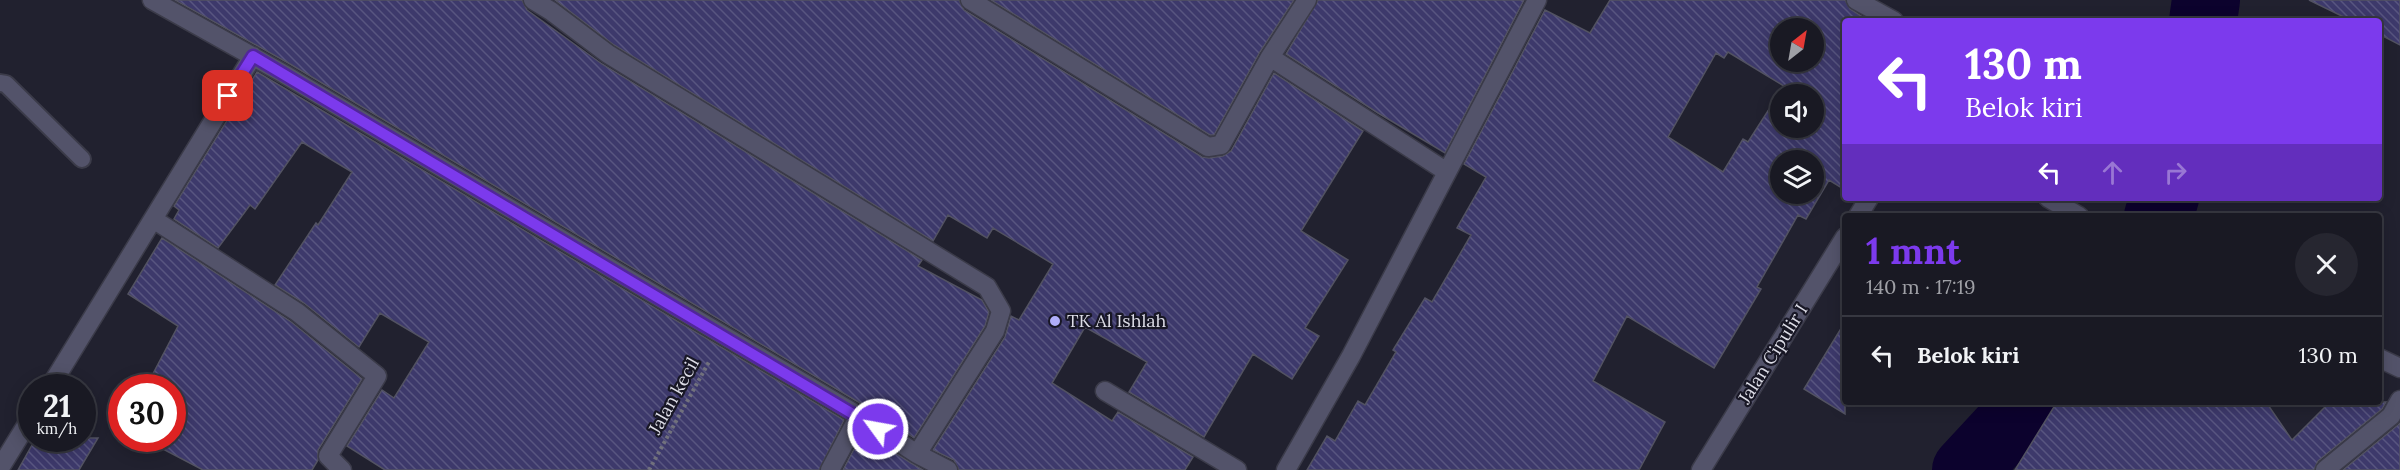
<!DOCTYPE html>
<html lang="id">
<head>
<meta charset="utf-8">
<style>
  body { margin:0; font-family:Lora,serif; background:#262630; color:#f1f3f6; height:100vh; display:flex; flex-direction:column; font-size:22px; white-space:nowrap }
  * { box-sizing:border-box; margin:0 }
  p { font-size:20px; color:#9fa0a6 }
  .icon { flex:none; width:33px; height:33px; fill:none; stroke:currentColor; stroke-width:2; stroke-linecap:round; stroke-linejoin:round }
  .map { position:relative; flex:1; overflow:hidden }
  .side { position:absolute; left:1842px; top:213px; width:540px; height:192px; display:flex; flex-direction:column; background:#191923; border-radius:6px; box-shadow:0 3px 15px #0003,0 0 0 2px #373841 }
  .side>* { flex:none }
  .guide { position:absolute; left:1842px; top:18px; width:540px; height:183px; border-radius:6px; box-shadow:0 3px 15px #0003,0 0 0 2px #373841; background:#7c3aed; color:#fff; overflow:hidden }
  .needle { width:39px; rotate:31deg }
  .buttons { position:absolute; left:1770px; top:18px; display:grid; gap:12px }
  .buttons a { display:grid; place-items:center; width:54px; height:54px; border-radius:50%; background:#191923; box-shadow:0 3px 15px #0003,0 0 0 2px #373841; font-size:30px }
  .speed { position:absolute; left:18px; top:374px; display:flex; gap:12px; font-size:30px; font-weight:700; text-align:center }
  .speed>* { display:grid; place-content:center; width:78px; height:78px; border-radius:50%; background:#191923; box-shadow:0 3px 15px #0003,0 0 0 2px #373841; line-height:1 }
  .speed small { font-size:15px; font-weight:400 }
  .speed .limit { border:9px solid #d22; background:#fff; color:#111 }
  .pin { position:absolute; display:grid; place-items:center; width:51px; height:51px; color:#fff; margin:-26px; border-radius:12px; box-shadow:0 3px 9px #0006 }
  .me { position:absolute; width:66px; margin:-33px; rotate:302deg; stroke-linejoin:round; filter:drop-shadow(0 0 4px #0008) }
  .turn { display:flex; align-items:center; gap:21px; height:126px; padding:0 24px; font-size:27px }
  .turn .icon { width:78px; height:78px; stroke-width:2.5 }
  .turn b { display:block; font-size:42px; line-height:51px }
  .lanes { display:flex; align-items:center; height:57px; padding:0 24px; background:#0003; justify-content:center; gap:30px; direction:ltr }
  .lanes .off { opacity:.35 }
  .round { display:grid; place-items:center; flex:none; width:63px; height:63px; border-radius:32px; background:#262630 }
  .overview { display:flex; align-items:center; justify-content:space-between; height:102px; padding:0 24px }
  h1 { font-size:36px; font-weight:700; line-height:45px; color:#7c3aed }
  ul { padding:0; list-style:none }
  li { display:flex; align-items:center; gap:18px; height:78px; padding:0 24px; border-top:2px solid #373841 }
  li div { flex:1 }
  li b { display:block; font-size:22px }
  li em { font-style:normal }
  .map>svg:first-child { display:block }
</style>
</head>
<body>
<div class="map">
<svg width="2400" height="470" viewBox="0 0 2400 470">
  <defs>
    <pattern id="building-back-hatch" width="6" height="6" patternUnits="userSpaceOnUse" patternTransform="scale(1.5)"><rect width="6" height="6" fill="#3d396b"/><path d="M-1 5l2 2M0 0l6 6M5-1l2 2" fill="none" stroke="#585580"/></pattern>
  </defs>
  <rect width="100%" height="100%" fill="#21212f"/>
  <g fill="none" stroke-linecap="round" stroke-linejoin="round">
    <!-- river -->
    <path stroke="#0c022d" stroke-width="68" d="M 2203,21 L 2206,0
      M 2158,216 L 2165,198
      M 1966,470 L 2029,402"/>
  </g>
  <!-- building -->
  <path fill="url(#building-back-hatch)" stroke="#525262" stroke-width="1.5" fill-rule="evenodd" d="M 175,0 L 522,0 L 527,10 L 602,64 L 922,260 L 918,266 L 982,300 L 989,312 L 985,326 L 914,438 L 865,406 L 290,64 Z
    M 555,0 L 959,0 L 964,10 L 1202,157 L 1209,158 L 1223,156 L 1231,151 L 1274,73 L 1363,131 L 1301,231 L 1348,260 L 1305,328 L 1319,336 L 1292,379 L 1253,354 L 1204,437 L 1129,392 L 1147,362 L 1085,327 L 1052,383 L 1112,421 L 1118,412 L 1193,457 L 1185,470 L 959,470 L 954,460 L 933,450 L 1005,337 L 1011,316 L 1019,320 L 1053,264 L 993,228 L 987,238 L 948,215 L 933,241 L 614,45 Z
    M 991,0 L 1294,0 L 1260,52 L 1214,135 L 1210,135 Z
    M 1318,0 L 1524,0 L 1445,153 L 1378,113 L 1286,54 Z
    M 1610,0 L 1845,0 L 1850,9 L 1866,19 L 1865,21 L 1845,21 L 1845,190 L 1829,180 L 1806,219 L 1798,215 L 1757,287 L 1761,289 L 1714,368 L 1627,316 L 1593,381 L 1665,422 L 1639,470 L 1307,470 L 1327,436 L 1335,441 L 1358,401 L 1365,405 L 1396,352 L 1393,350 L 1425,298 L 1432,302 L 1471,235 L 1457,228 L 1486,177 L 1464,164 L 1545,10 L 1590,33 ZM 1780,28 L 1814,28 L 1814,62 L 1780,62 ZM 1728,52 L 1784,86 L 1748,142 L 1743,139 L 1723,172 L 1668,137 L 1716,53 L 1724,58 ZM 1780,94 L 1814,94 L 1814,128 L 1780,128 ZM 1780,160 L 1814,160 L 1814,194 L 1780,194 Z
    M 2309,0 L 2400,0 L 2400,45 L 2379,34 L 2379,21 L 2352,21 Z
    M 257,72 L 844,420 L 819,470 L 385,470 L 347,446 L 382,390 L 394,398 L 429,342 L 380,313 L 359,347 L 304,303 L 275,285 L 316,223 L 318,225 L 352,172 L 302,142 L 255,209 L 250,205 L 218,248 L 174,219 L 179,210 L 174,206 Z
    M 162,238 L 290,321 L 362,379 L 318,450 L 318,460 L 312,470 L 203,470 L 142,438 L 172,438 L 172,387 L 146,387 L 178,326 L 128,294 Z
    M 1845,322 L 1845,414 L 1804,389 Z
    M 2057,402 L 2266,402 L 2292,440 L 2330,402 L 2386,402 L 2382,409 L 2318,461 L 2314,470 L 2015,470 Z
    M 2400,423 L 2400,470 L 2343,470 L 2398,425 Z
    M 863,432 L 911,463 L 923,470 L 843,470 Z
    M 36,438 L 98,438 L 79,470 L 18,470 Z"/>
  <g fill="none" stroke-linecap="round" stroke-linejoin="round">
    <defs>
      <path id="lane" d="M 0,83 L 6,84 L 82,159"/>
      <path id="street" d="M 152,0 L 284,74 L 859,416 L 917,454 L 948,470
        M 533,0 L 551,11 L 608,54 L 987,287 L 1001,311 L 995,331 L 917,454
        M 970,0 L 1208,147 L 1221,145 L 1270,57 L 1447,172
        M 1856,0 L 1894,21
        M 1270,57 L 1307,0
        M 2048,198 L 2079,216
        M 1858,216 L 1869,198
        M 153,219 L 297,312 L 377,376 L 328,456 L 342,470
        M 2379,358 L 2400,368
        M 50,387 L 253,56
        M 1105,391 L 1237,470
        M 0,468 L 32,416
        M 830,470 L 859,416
        M 1286,470 L 1351,356 L 1537,0
        M 1701,470 L 1845,237
        M 2325,470 L 2391,416 L 2400,400"/>
    </defs>
    <!-- lane casing -->
    <use href="#lane" stroke="#3b3b49" stroke-width="20"/>
    <!-- street casing -->
    <use href="#street" stroke="#3b3b49" stroke-width="21"/>
    <!-- path -->
    <path stroke="#71717d" stroke-width="4" stroke-dasharray="3 3" stroke-linecap="butt" d="M 649,470 L 710,360"/>
    <!-- lane -->
    <use href="#lane" stroke="#53536a" stroke-width="16"/>
    <!-- street -->
    <use href="#street" stroke="#53536a" stroke-width="18"/>
  </g>
  <g fill="none" stroke-linecap="round" stroke-linejoin="round">
    <defs>
      <path id="route" d="M 228,96 L 253,56 L 878,429"/>
    </defs>
    <!-- route casing -->
    <use href="#route" stroke="#51269a" stroke-width="15"/>
    <!-- route -->
    <use href="#route" stroke="#7c3aed" stroke-width="10"/>
  </g>
  <!-- markers -->
  <circle fill="#b0aefa" stroke="#181725" stroke-width="2" cx="1055" cy="321" r="6"/>
  <g text-anchor="middle" stroke-width="4.5" stroke-linejoin="round" paint-order="stroke">
    <!-- poi labels -->
    <g font-size="18" fill="#dcdce6" stroke="#181725" text-anchor="start">
      <text x="1067" y="327">TK Al Ishlah</text>
    </g>
    <!-- street labels -->
    <g font-size="18" fill="#dcdce6" stroke="#181725">
      <text transform="translate(1773 354) rotate(-58)" y="6">Jalan Cipulir I</text>
      <text transform="translate(674 396) rotate(-61)" y="6">Jalan kecil</text>
    </g>
  </g>
</svg>
<div class="buttons">
<a><svg class="needle" viewBox="-14 -14 28 28"><path d="M0-13l5 13h-10z" fill="#e53935"/><path d="M0 13l5-13h-10z" fill="#9fa0a6"/></svg></a>
<a><svg class="icon" aria-label="sound" viewBox="0 0 24 24"><path d="M4 9h4l5-4v14l-5-4H4zM17 9q2 3 0 6"/></svg></a>
<a><svg class="icon" aria-label="layers" viewBox="0 0 24 24"><path d="M12 4l9 5-9 5-9-5zM3 14l9 5 9-5"/></svg></a>
</div>
<div class="speed"><div>21<small>km/h</small></div><div class="limit">30</div></div>
<div class="pin" style="left:228px;top:96px;background:#d93025"><svg class="icon" aria-label="arrive" viewBox="0 0 24 24"><path d="M6 21V4h12l-3 4 3 4H6"/></svg></div>
<svg class="me" style="left:878px;top:429px" viewBox="-20 -20 40 40"><circle r="17" fill="#7c3aed" stroke="#fff" stroke-width="3"/><path d="M0-11L8 9 0 5-8 9z" fill="#fff"/></svg>
<div class="guide">
<div class="turn"><svg class="icon" aria-label="left" viewBox="0 0 24 24"><path d="M17 20v-9H6M10 6l-5 5 5 5"/></svg><div><b>130 m</b>Belok kiri</div></div>
<div class="lanes"><svg class="icon" aria-label="left" viewBox="0 0 24 24"><path d="M17 20v-9H6M10 6l-5 5 5 5"/></svg><svg class="icon off" aria-label="ahead" viewBox="0 0 24 24"><path d="M12 20V5M6 11l6-6 6 6"/></svg><svg class="icon off" aria-label="right" viewBox="0 0 24 24"><path d="M7 20v-9h11M14 6l5 5-5 5"/></svg></div>
</div>
<section class="side">
<div class="overview"><div><h1>1 mnt</h1><p>140 m · 17:19</p></div><a class="round"><svg class="icon" aria-label="close" viewBox="0 0 24 24"><path d="M6 6l12 12M18 6L6 18"/></svg></a></div>
<ul>
<li><svg class="icon" aria-label="left" viewBox="0 0 24 24"><path d="M17 20v-9H6M10 6l-5 5 5 5"/></svg><div><b>Belok kiri</b></div><em>130 m</em></li>
</ul>
</section>
</div>
</body>
</html>
